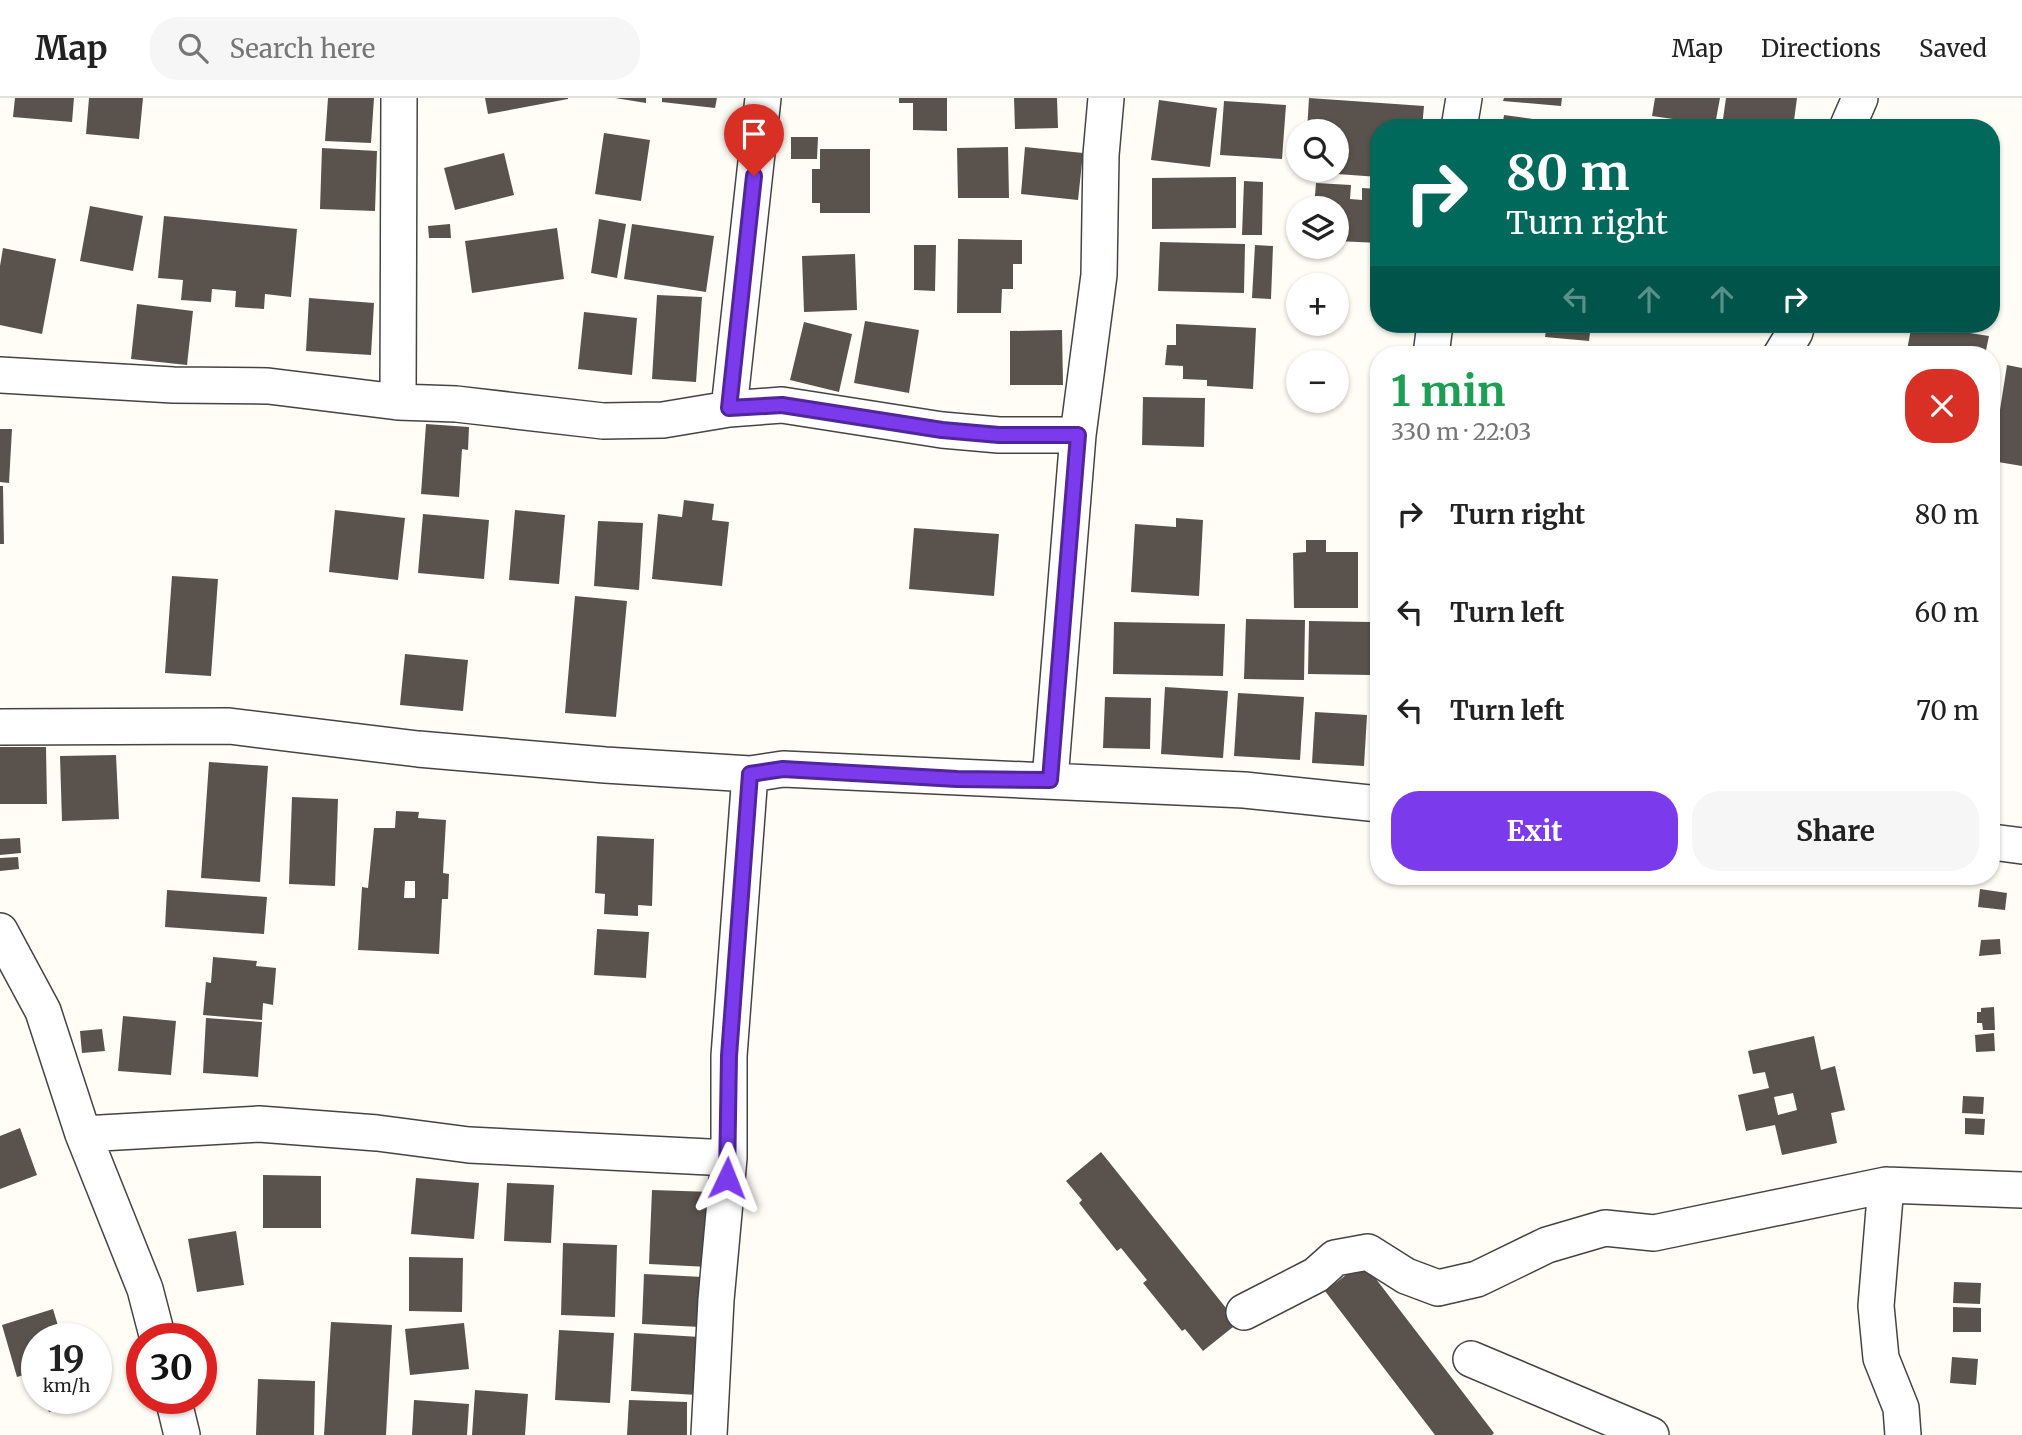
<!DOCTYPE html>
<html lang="en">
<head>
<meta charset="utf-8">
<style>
  body { margin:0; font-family:Merriweather,serif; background:#f6f6f6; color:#222; height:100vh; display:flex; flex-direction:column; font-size:26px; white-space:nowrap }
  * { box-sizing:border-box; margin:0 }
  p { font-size:23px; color:#767676 }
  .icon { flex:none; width:38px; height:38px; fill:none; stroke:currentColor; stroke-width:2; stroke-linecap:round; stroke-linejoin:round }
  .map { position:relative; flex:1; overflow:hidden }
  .drawer { position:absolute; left:1370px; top:248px; width:630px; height:539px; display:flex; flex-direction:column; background:#fff; border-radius:28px; box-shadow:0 2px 5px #0004 }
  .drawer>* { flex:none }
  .guide { position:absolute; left:1370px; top:21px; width:630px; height:214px; border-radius:28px; box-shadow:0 2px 5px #0004; background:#00695c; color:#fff; overflow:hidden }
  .fabs { position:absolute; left:1286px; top:21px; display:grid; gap:14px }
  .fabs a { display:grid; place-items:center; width:63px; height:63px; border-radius:50%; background:#fff; box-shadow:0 2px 5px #0004; font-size:35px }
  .speed { position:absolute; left:21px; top:1225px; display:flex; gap:14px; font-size:35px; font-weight:700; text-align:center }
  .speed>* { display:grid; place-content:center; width:91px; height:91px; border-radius:50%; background:#fff; box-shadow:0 2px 5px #0004; line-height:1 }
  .speed small { font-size:18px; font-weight:400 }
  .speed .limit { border:10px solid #d22; background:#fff; color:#111 }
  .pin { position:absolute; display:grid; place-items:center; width:60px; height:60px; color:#fff; margin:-72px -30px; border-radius:50% 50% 50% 0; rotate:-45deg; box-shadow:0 0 7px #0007 }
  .pin .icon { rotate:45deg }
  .me { position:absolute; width:77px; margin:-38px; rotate:2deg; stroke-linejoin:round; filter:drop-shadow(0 0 5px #0008) }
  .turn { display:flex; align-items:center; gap:24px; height:147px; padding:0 21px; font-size:32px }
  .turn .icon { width:91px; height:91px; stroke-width:2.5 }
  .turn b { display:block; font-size:49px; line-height:60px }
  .lanes { display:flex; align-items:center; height:66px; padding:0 21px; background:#0003; justify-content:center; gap:35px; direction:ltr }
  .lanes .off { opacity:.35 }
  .round { display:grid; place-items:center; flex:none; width:74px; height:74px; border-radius:28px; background:#f6f6f6 }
  .headline { display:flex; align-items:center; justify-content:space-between; height:119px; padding:0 21px }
  h1 { font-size:42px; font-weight:700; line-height:52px; color:#1e9e55 }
  .button { display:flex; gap:14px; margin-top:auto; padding:14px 21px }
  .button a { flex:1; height:80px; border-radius:28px; background:#7c3aed; color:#fff; font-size:28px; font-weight:700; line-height:80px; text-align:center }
  .button a+a { background:#f6f6f6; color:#222 }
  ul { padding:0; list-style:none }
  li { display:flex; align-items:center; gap:21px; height:98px; padding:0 21px }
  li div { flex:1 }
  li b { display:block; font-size:26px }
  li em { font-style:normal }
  header { display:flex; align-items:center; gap:42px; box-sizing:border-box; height:98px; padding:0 35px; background:#fff; border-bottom:2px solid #e0e0e0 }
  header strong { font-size:33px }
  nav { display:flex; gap:38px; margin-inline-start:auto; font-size:24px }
  .search { width:490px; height:63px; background:#f6f6f6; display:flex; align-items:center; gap:18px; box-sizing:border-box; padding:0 24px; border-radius:28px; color:#767676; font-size:26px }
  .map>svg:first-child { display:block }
</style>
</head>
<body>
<header>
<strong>Map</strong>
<div class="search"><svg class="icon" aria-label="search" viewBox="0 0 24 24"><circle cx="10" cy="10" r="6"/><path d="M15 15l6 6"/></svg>Search here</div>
<nav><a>Map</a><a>Directions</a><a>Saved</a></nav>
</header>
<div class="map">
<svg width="2022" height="1337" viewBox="0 0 2022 1337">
  <rect width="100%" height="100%" fill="#fffdf5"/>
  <!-- building -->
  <path fill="#5a524d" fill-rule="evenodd" d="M 15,0 L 74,0 L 72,24 L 13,19 Z
    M 89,0 L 143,0 L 139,41 L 86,36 Z
    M 328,0 L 374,0 L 371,45 L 325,43 Z
    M 485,0 L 568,0 L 568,1 L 488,16 Z
    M 615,0 L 646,0 L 646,5 Z
    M 662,0 L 717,0 L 715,10 L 662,4 Z
    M 899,0 L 947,0 L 947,33 L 913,32 L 913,5 L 899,5 Z
    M 1014,0 L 1057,0 L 1058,30 L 1015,31 Z
    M 1309,0 L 1424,8 L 1422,30 L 1379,30 L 1379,79 L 1309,74 L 1337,72 L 1337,33 L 1307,33 Z
    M 1504,0 L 1562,0 L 1561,8 L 1503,3 Z
    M 1655,0 L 1720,0 L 1715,27 L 1652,18 Z
    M 1726,0 L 1797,0 L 1793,30 L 1723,21 Z
    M 1159,2 L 1217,10 L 1210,69 L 1151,62 Z
    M 1224,3 L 1286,7 L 1282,61 L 1220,57 Z
    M 1504,17 L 1554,24 L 1553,30 L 1502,30 Z
    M 604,35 L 650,42 L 641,103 L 595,96 Z
    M 791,39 L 818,39 L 817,61 L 791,61 Z
    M 1008,49 L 1009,100 L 958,100 L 957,50 Z
    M 1025,49 L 1083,55 L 1078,102 L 1021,96 Z
    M 322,50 L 377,53 L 375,113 L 320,111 Z
    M 820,51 L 870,51 L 870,115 L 820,115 L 820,105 L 812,105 L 812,71 L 820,71 Z
    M 504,55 L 514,97 L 455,112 L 444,70 Z
    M 1236,79 L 1236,130 L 1152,131 L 1152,80 Z
    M 1244,83 L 1263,84 L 1262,137 L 1242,137 Z
    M 1316,85 L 1351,87 L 1350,101 L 1362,102 L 1362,90 L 1379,91 L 1379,145 L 1337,143 L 1337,110 L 1314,110 Z
    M 90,108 L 143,118 L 133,173 L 80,163 Z
    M 164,118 L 297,131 L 291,199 L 265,196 L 264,211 L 235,209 L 236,193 L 212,191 L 211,204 L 181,202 L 183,182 L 158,180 Z
    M 599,121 L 626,126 L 617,180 L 591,175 Z
    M 450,126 L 451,140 L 429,140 L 428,128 Z
    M 632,126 L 714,138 L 706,194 L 624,181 Z
    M 557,130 L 564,181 L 472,195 L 465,143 Z
    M 958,141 L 1022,142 L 1022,166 L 1013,166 L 1013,191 L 1002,191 L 1001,215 L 957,215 Z
    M 1160,144 L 1245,146 L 1244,195 L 1158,193 Z
    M 914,147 L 936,147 L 935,193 L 914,192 Z
    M 1255,147 L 1273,148 L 1271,201 L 1252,200 Z
    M 3,150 L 56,161 L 42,236 L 0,227 L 0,168 Z
    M 855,156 L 857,212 L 804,214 L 802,158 Z
    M 657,197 L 702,199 L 696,284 L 652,281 Z
    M 309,200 L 374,205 L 371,257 L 306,253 Z
    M 137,206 L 193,213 L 187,267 L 131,261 Z
    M 584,214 L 637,220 L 632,277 L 578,271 Z
    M 865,223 L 919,232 L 909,295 L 854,285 Z
    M 804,224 L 852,236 L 839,294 L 790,282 Z
    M 1176,226 L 1256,230 L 1253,291 L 1207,288 L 1207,282 L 1183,281 L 1183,268 L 1165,267 L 1167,247 L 1176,247 Z
    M 1547,226 L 1591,226 L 1589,243 L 1545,239 Z
    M 1912,226 L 1989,238 L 1985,257 L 1906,257 Z
    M 1062,232 L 1063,287 L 1010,287 L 1010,233 Z
    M 2007,267 L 2022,270 L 2022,368 L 1992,363 Z
    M 1143,299 L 1205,300 L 1204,349 L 1142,347 Z
    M 426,326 L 469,329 L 468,352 L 462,351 L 459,399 L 421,396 Z
    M 0,331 L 12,331 L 9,385 L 0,384 Z
    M 0,388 L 3,388 L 4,446 L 0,446 Z
    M 684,402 L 714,406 L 712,422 L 729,424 L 722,488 L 652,481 L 658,416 L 682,419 Z
    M 335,412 L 405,420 L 398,482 L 329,474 Z
    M 515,412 L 565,417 L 559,486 L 509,482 Z
    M 423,416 L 489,422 L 484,481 L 418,475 Z
    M 1176,420 L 1203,422 L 1199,498 L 1131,494 L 1135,426 L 1176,429 Z
    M 598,423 L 643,425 L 639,492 L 594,488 Z
    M 914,430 L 999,436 L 994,498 L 909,491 Z
    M 1306,442 L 1326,442 L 1326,454 L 1358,454 L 1358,510 L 1294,510 L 1293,455 L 1306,454 Z
    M 172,478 L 218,481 L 211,578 L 165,575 Z
    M 575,498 L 627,503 L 616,619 L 565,615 Z
    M 1246,521 L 1305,522 L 1304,582 L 1244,581 Z
    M 1309,523 L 1371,524 L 1370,577 L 1308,576 Z
    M 1114,524 L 1225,526 L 1223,578 L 1113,576 Z
    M 405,556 L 468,562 L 463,613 L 400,607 Z
    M 1165,589 L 1228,593 L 1223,660 L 1161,656 Z
    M 1238,595 L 1304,599 L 1300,662 L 1234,658 Z
    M 1105,599 L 1151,600 L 1150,651 L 1103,650 Z
    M 1315,614 L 1367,617 L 1364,668 L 1312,665 Z
    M 0,649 L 46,649 L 47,706 L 0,706 Z
    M 116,657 L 119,721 L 62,723 L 60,658 Z
    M 209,664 L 268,668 L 260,784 L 201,780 Z
    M 292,699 L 338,701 L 335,788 L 289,786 Z
    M 396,713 L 419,714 L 418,720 L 446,722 L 443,775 L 449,776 L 448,801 L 442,801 L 439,856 L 358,852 L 362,789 L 368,790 L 374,730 L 395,730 ZM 405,783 L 415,783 L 415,800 L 404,800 Z
    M 597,738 L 654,741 L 652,808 L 638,807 L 638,818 L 604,816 L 605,796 L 595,795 Z
    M 20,740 L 21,755 L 0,757 L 0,741 Z
    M 18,759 L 19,771 L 0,773 L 0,760 Z
    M 1980,791 L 2007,795 L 2005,812 L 1978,809 Z
    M 167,792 L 267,799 L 264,836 L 165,829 Z
    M 597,831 L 649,834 L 646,880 L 594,877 Z
    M 2000,841 L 2001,856 L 1979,858 L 1981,842 Z
    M 213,859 L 257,863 L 256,868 L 276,870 L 273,907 L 263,905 L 262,922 L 203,917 L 206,884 L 211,885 Z
    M 1994,909 L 1995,932 L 1983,932 L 1982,925 L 1977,925 L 1977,914 L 1981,914 L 1981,910 Z
    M 123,918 L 176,923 L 171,977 L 118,973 Z
    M 206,920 L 262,924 L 258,979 L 203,975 Z
    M 102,931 L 105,953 L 82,955 L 80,933 Z
    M 1994,935 L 1995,953 L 1976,954 L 1975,937 Z
    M 1814,938 L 1821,972 L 1835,968 L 1845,1012 L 1831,1015 L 1837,1045 L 1782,1057 L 1775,1027 L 1746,1033 L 1738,997 L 1769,990 L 1765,974 L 1753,976 L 1748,953 ZM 1793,995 L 1797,1012 L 1778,1017 L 1774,999 Z
    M 1963,998 L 1984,999 L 1983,1016 L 1962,1015 Z
    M 1965,1020 L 1985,1021 L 1984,1037 L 1965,1036 Z
    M 20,1030 L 37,1077 L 0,1091 L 0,1038 Z
    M 1101,1054 L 1238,1225 L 1203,1253 L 1185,1231 L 1182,1233 L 1143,1185 L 1147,1182 L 1121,1150 L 1117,1153 L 1079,1105 L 1082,1102 L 1066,1083 Z
    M 263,1077 L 321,1078 L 321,1130 L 263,1130 Z
    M 416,1080 L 479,1085 L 474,1141 L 411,1136 Z
    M 507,1085 L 554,1087 L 551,1145 L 504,1143 Z
    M 652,1092 L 712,1094 L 709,1169 L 649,1166 Z
    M 236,1133 L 244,1187 L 197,1194 L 188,1141 Z
    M 563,1145 L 617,1147 L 615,1219 L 561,1217 Z
    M 409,1159 L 463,1160 L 462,1214 L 409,1213 Z
    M 1363,1164 L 1494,1335 L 1492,1337 L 1435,1337 L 1325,1193 Z
    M 644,1176 L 703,1179 L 700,1229 L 642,1226 Z
    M 1954,1184 L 1981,1185 L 1980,1206 L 1953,1205 Z
    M 1953,1209 L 1981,1210 L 1981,1234 L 1953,1234 Z
    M 53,1211 L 62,1241 L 37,1241 L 37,1273 L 17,1279 L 2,1227 Z
    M 331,1224 L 392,1227 L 386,1337 L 324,1337 Z
    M 464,1225 L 469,1271 L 410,1277 L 405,1231 Z
    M 559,1232 L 614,1235 L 610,1305 L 555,1302 Z
    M 634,1235 L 700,1239 L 697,1297 L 631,1293 Z
    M 1952,1259 L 1978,1261 L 1976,1287 L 1950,1285 Z
    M 258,1281 L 315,1283 L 314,1337 L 256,1337 Z
    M 475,1292 L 528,1296 L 525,1337 L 472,1337 Z
    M 44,1300 L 86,1300 L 86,1301 L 49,1314 Z
    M 414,1302 L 469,1306 L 467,1337 L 412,1337 Z
    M 629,1302 L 687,1304 L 687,1337 L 627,1337 Z"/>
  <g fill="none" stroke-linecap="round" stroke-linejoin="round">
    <defs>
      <path id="minor" d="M 1459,30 L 1464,0
        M 1847,30 L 1860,0
        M 1431,257 L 1435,226
        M 1781,257 L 1795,234 L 1797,226
        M 0,277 L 173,287 L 268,288 L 398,304 L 456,306 L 603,323 L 663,322 L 729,311 L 782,307 L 942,332 L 999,337 L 1078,337
        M 398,304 L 399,0
        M 729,311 L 763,0
        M 0,629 L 229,628 L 418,651 L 605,667 L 750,676 L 783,671 L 1244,692 L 1379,706
        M 1050,682 L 1078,337 L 1099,177 L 1101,57 L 1106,0
        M 1992,744 L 2022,748
        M 0,833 L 43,913 L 83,1036 L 145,1191 L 158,1241
        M 83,1036 L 259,1026 L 377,1035 L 469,1047 L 729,1060
        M 1886,1087 L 1876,1208 L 1881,1260 L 1901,1310 L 1903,1337
        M 1244,1214 L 1316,1177 L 1335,1160 L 1368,1154 L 1406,1178 L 1438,1190 L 1477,1181 L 1547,1147 L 1605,1130 L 1654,1135 L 1886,1087 L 2022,1092
        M 1471,1261 L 1651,1337
        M 173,1300 L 182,1337
        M 709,1337 L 716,1202 L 729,1060 L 729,958 L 750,676"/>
    </defs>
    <!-- minor casing -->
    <use href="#minor" stroke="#444" stroke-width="38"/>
    <!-- minor -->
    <use href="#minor" stroke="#fff" stroke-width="35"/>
  </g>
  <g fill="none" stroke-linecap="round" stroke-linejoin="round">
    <defs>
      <path id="route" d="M 727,1080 L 729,958 L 750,676 L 783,671 L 957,681 L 1050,682 L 1078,337 L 999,337 L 942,332 L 782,307 L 729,310 L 754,78"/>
    </defs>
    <!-- route casing -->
    <use href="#route" stroke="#51269a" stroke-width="18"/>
    <!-- route -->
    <use href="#route" stroke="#7c3aed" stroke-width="12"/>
  </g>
</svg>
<div class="fabs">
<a><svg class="icon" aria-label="search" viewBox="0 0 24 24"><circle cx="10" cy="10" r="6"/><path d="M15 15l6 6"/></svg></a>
<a><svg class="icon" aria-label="layers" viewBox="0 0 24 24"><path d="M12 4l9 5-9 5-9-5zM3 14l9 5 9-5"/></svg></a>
<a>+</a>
<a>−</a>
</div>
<div class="speed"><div>19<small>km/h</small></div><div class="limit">30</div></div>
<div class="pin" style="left:754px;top:78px;background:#d93025"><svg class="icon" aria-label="arrive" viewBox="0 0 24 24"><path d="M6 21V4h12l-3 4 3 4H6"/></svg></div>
<svg class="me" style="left:727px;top:1080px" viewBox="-20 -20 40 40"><path d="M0-17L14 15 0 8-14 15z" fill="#7c3aed" stroke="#fff" stroke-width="4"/></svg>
<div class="guide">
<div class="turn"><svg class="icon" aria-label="right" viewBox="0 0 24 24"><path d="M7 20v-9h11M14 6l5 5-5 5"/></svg><div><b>80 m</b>Turn right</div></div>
<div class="lanes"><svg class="icon off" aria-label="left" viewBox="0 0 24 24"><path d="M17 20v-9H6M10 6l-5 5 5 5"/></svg><svg class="icon off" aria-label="ahead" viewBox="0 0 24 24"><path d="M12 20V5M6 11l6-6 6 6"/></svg><svg class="icon off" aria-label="ahead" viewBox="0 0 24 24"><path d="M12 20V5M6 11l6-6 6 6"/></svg><svg class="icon" aria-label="right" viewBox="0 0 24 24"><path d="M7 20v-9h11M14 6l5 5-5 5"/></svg></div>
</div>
<section class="drawer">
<div class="headline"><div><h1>1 min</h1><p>330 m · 22:03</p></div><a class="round" style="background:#d93025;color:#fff"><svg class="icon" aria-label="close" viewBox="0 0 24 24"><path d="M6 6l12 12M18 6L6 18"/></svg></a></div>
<ul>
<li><svg class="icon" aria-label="right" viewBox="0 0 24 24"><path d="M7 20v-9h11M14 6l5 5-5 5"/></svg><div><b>Turn right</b></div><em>80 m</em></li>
<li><svg class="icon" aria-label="left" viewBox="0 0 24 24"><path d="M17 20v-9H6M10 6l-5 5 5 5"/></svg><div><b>Turn left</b></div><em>60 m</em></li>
<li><svg class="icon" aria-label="left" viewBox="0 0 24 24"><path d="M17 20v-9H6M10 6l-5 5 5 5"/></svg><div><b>Turn left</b></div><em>70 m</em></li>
</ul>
<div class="button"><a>Exit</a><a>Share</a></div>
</section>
</div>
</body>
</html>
